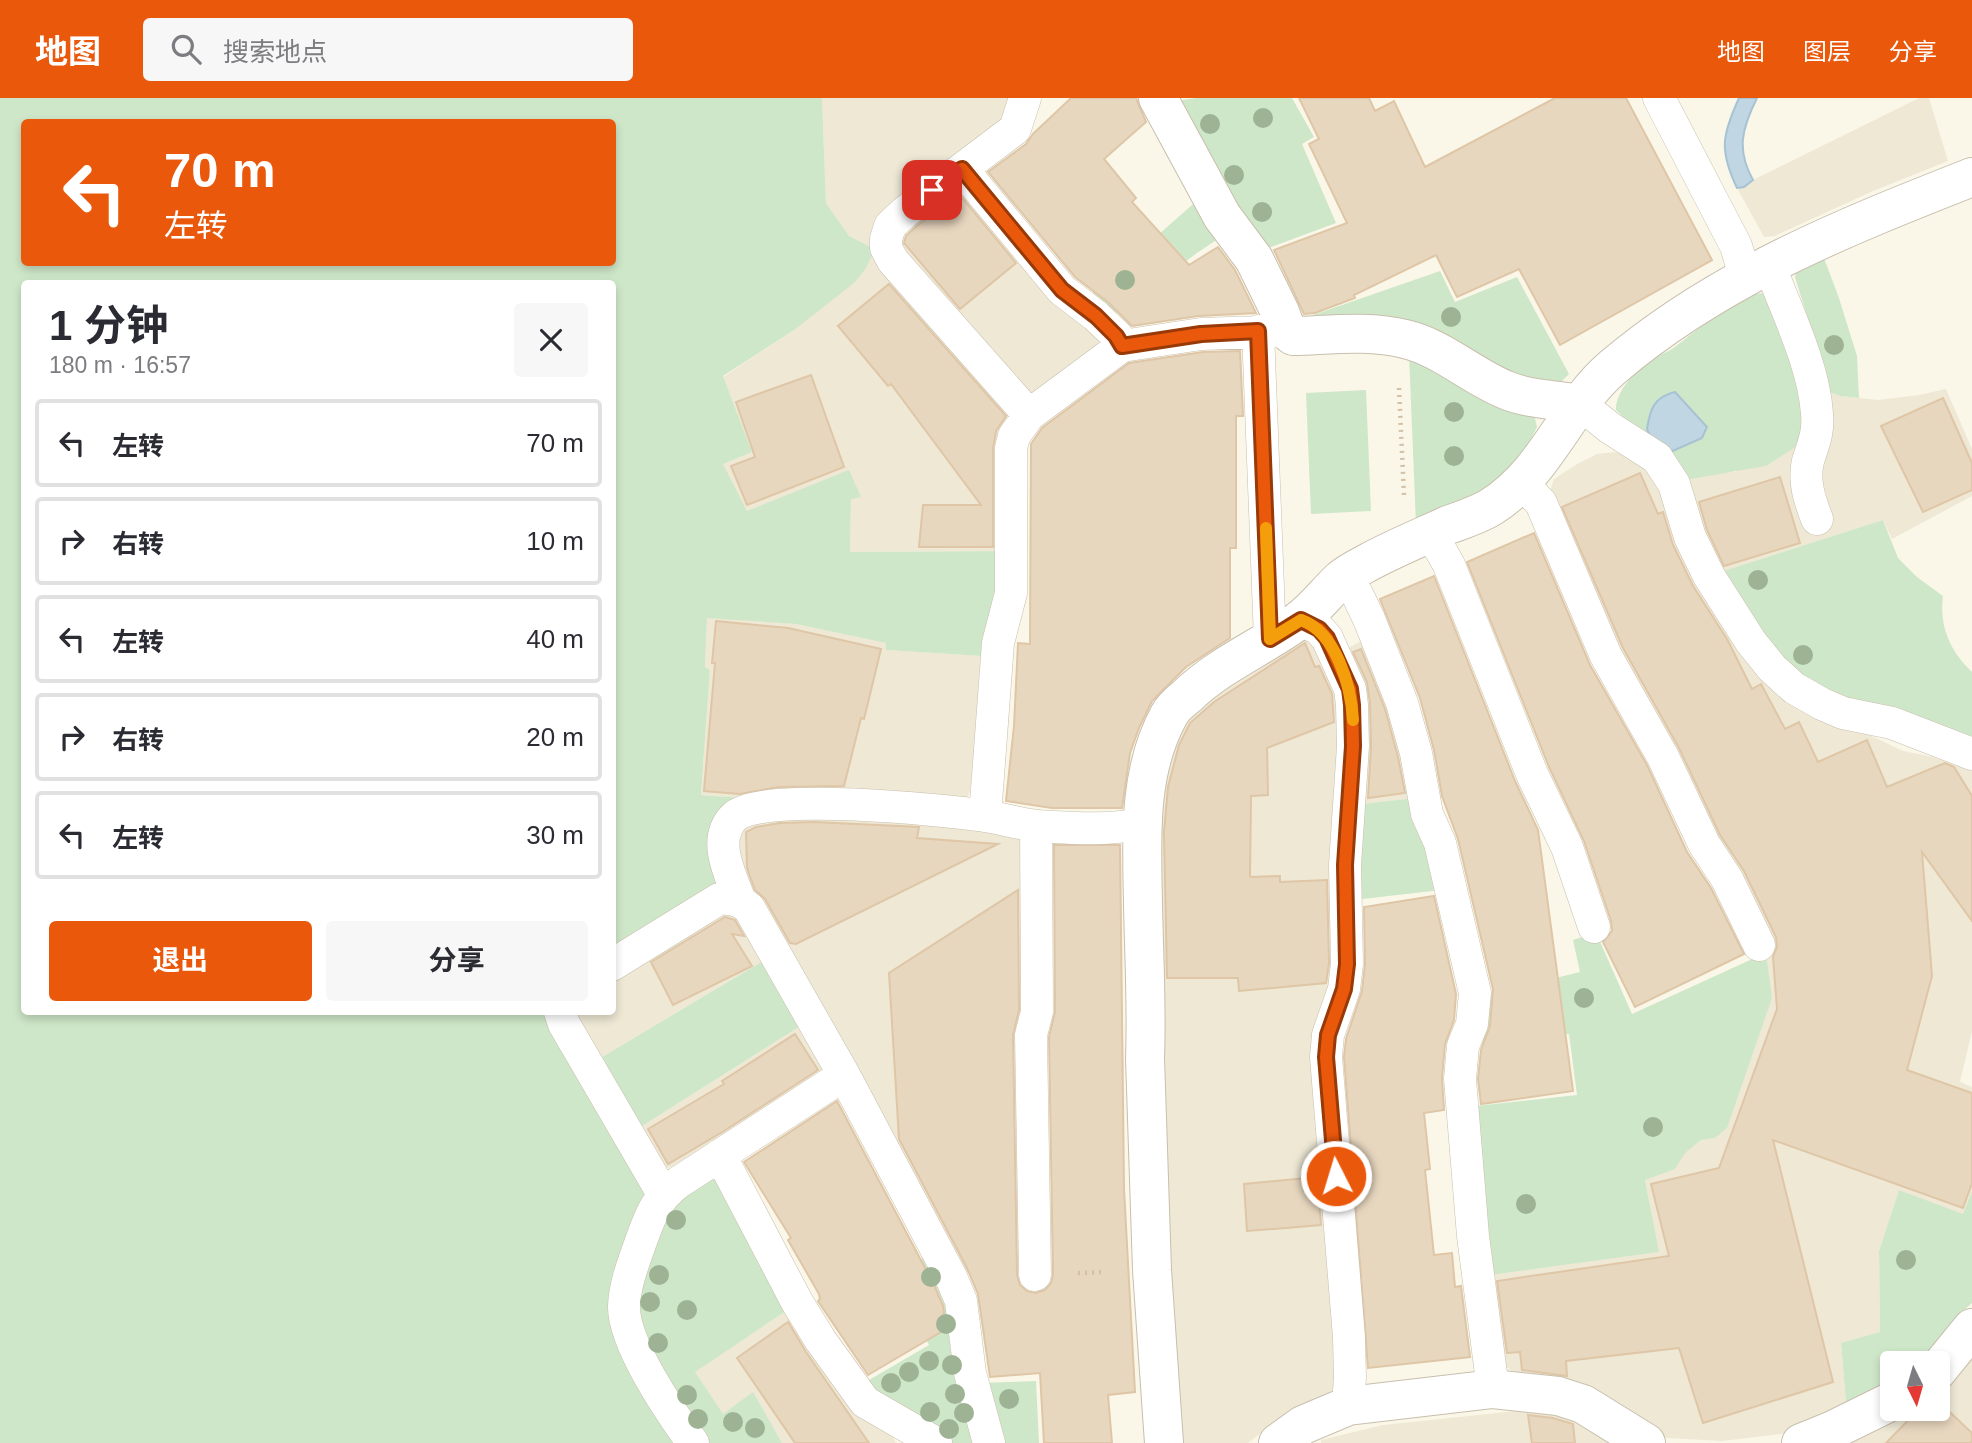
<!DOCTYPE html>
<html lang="zh">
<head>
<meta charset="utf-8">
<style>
  body { margin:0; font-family:Arial,"Noto Sans SC",sans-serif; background:#f7f7f7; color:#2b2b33; height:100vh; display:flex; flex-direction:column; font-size:26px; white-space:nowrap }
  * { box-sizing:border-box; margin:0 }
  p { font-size:23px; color:#7c7c81 }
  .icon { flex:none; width:38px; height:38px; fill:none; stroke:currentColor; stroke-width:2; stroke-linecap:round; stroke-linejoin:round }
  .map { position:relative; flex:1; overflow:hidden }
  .details { position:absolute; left:21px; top:182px; width:595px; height:735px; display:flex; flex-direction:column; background:#fff; border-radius:7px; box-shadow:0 4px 10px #0003 }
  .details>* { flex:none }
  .top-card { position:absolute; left:21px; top:21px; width:595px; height:147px; border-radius:7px; box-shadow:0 4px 10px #0003; background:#ea580c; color:#fff; overflow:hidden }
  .needle { width:46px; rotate:175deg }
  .controls { position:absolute; left:1880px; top:1253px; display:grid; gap:14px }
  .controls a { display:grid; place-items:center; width:70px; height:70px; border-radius:7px; background:#fff; box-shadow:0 4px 10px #0003; font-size:35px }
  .pin { position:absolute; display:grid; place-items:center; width:60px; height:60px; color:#fff; margin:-30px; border-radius:14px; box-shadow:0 4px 10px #0006 }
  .me { position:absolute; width:77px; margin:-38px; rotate:355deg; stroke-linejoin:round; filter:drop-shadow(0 0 5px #0008) }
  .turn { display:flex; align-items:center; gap:24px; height:147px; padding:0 28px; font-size:32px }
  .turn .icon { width:91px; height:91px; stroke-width:2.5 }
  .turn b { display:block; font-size:49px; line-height:60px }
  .round { display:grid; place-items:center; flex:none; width:74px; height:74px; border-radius:7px; background:#f7f7f7 }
  .summary { display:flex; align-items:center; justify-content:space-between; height:119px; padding:0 28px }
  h1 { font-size:42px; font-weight:700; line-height:52px }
  .primary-button { display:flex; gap:14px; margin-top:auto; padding:14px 28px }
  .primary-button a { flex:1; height:80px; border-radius:7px; background:#ea580c; color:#fff; font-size:28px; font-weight:700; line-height:80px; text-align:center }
  .primary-button a+a { background:#f7f7f7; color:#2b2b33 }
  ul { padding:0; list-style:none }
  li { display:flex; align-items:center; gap:21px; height:88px; margin:0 14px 10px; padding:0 14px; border:4px solid #e1e1e2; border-radius:7px }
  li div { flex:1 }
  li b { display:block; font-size:26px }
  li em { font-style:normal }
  header { display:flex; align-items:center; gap:42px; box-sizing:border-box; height:98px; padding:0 35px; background:#ea580c; color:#fff }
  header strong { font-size:33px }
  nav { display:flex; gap:38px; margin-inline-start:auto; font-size:24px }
  .search { width:490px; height:63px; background:#f7f7f7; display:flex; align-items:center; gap:18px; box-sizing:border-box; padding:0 24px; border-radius:7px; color:#7c7c81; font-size:26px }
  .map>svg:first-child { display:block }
</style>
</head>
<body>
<header>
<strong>地图</strong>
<div class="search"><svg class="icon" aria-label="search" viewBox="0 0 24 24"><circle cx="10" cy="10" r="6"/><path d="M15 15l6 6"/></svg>搜索地点</div>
<nav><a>地图</a><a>图层</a><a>分享</a></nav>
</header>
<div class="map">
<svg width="1972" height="1345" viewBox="0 0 1972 1345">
  <rect width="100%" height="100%" fill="#faf7e9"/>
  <!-- residential -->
  <path fill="#eee8d5" d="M 822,0 L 1019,0 L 1009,26 L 884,122 L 1011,307 L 1005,453 L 850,454 L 851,400 L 860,399 L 747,413 L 722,366 L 752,354 L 723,279 L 797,230 L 875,151 L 849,138 L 826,105 Z
    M 1919,0 L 1929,0 L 1948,63 L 1873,93 L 1775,138 L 1764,139 L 1737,90 L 1744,89 L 1753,82 Z
    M 959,82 L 1105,246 L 1041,299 L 1028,295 L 899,158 L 894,134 Z
    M 1946,291 L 1972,351 L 1972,398 L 1892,441 L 1883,422 L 1717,475 L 1685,382 L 1708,376 L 1736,374 L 1823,292 L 1840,298 L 1878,302 L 1919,297 Z
    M 1615,354 L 1631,359 L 1643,368 L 1667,406 L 1683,443 L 1865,635 L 1903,653 L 1933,659 L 1972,673 L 1972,933 L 1960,984 L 1972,989 L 1972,1093 L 1963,1117 L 1899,1092 L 1879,1153 L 1880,1234 L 1841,1246 L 1846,1305 L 1808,1327 L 1781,1336 L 1722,1343 L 1667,1340 L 1645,1332 L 1584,1285 L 1513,1274 L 1504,1267 L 1491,1177 L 1658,1154 L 1645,1081 L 1675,1071 L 1684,1055 L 1701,1042 L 1715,1040 L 1772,900 L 1641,608 L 1550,393 L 1554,381 L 1579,365 L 1597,356 Z
    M 707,519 L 796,526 L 887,545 L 887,552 L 982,558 L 976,642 L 970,693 L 967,701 L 770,702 L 701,697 L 710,572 L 705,569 Z
    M 1314,536 L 1341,591 L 1334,859 L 1329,887 L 1321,907 L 1315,944 L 1339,1282 L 1331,1293 L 1316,1304 L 1276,1323 L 1248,1345 L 1174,1345 L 1157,692 L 1192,607 Z
    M 1367,543 L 1415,700 L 1362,706 L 1345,552 L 1359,544 Z
    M 768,716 L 930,722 L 1018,739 L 1024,745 L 1025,1171 L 960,1175 L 754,811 L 736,761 L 742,730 Z
    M 733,806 L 768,860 L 597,962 L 568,914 L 612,914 L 613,877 Z
    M 805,925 L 827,964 L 824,978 L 672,1069 L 664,1070 L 639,1030 Z
    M 789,1211 L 890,1333 L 896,1345 L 782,1345 L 753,1295 L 723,1317 L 694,1274 Z
    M 1972,1256 L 1972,1345 L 1840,1345 L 1902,1311 L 1937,1311 L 1937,1290 Z
    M 1536,1311 L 1563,1316 L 1622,1345 L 1321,1345 L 1321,1342 L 1383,1327 Z"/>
  <!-- green -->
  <path fill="#cfe7c9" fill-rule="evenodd" d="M 0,0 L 822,0 L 826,105 L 849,138 L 875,151 L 866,170 L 855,184 L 797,230 L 723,278 L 752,354 L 723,366 L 747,413 L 849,372 L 861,399 L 851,401 L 850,454 L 1005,453 L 982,558 L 886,552 L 886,545 L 796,526 L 707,520 L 705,569 L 710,572 L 701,697 L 770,702 L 728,715 L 726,786 L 613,858 L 612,186 L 24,186 L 24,914 L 554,914 L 648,1085 L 622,1174 L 683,1345 L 0,1345 ZM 24,24 L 612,24 L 612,164 L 24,164 Z
    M 1196,0 L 1292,0 L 1314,39 L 1302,46 L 1336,125 L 1263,152 L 1169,4 Z
    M 1201,99 L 1224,137 L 1197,155 L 1110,220 L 1088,199 Z
    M 1824,160 L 1839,200 L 1857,258 L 1859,300 L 1840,298 L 1823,292 L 1823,270 L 1795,179 L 1798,169 Z
    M 1440,173 L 1455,204 L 1517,179 L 1569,276 L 1560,285 L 1547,288 L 1293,224 Z
    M 1764,195 L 1805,297 L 1800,346 L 1766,368 L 1685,382 L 1668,355 L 1702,340 L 1675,294 C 1654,299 1650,311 1647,331 L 1652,343 L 1641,336 L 1616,312 C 1615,295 1634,274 1648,264 C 1655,258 1664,256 1672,251 C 1698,233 1732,197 1764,195 Z
    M 1409,256 L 1534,316 L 1537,329 L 1515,372 L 1479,397 L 1416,427 Z
    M 1366,292 L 1371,413 L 1311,416 L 1306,295 Z
    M 1883,422 L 1898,460 L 1917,479 L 1943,498 C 1939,528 1950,553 1972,574 L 1972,645 L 1848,606 L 1801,583 L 1717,475 Z
    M 1415,700 L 1441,792 L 1354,802 L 1362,706 Z
    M 1591,836 L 1598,839 L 1632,916 L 1761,857 L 1766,856 L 1772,900 L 1727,1030 L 1715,1040 L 1701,1042 L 1685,1055 L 1675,1071 L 1645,1082 L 1659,1154 L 1491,1177 L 1476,1008 L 1577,997 L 1569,936 L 1482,946 L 1486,927 L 1487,897 L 1580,874 L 1573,842 Z
    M 768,860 L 805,925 L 639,1030 L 597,962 Z
    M 712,1073 L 789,1211 L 695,1274 L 723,1316 L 753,1294 L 782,1345 L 701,1345 L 638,1239 L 638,1178 L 655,1124 Z
    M 1899,1092 L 1963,1116 L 1972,1093 L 1972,1205 L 1956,1219 L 1926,1265 L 1892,1265 L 1892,1285 L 1846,1305 L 1841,1245 L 1880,1234 L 1879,1153 Z
    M 928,1156 L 946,1182 L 983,1345 L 946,1345 L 880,1298 L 869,1282 L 929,1247 L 892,1181 Z
    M 1036,1283 L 1039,1345 L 997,1345 L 979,1285 Z"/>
  <!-- water -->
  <path fill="#c0d6e2" stroke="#a7c3d3" stroke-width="2" d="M 1739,0 L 1757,0 C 1742,30 1736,52 1753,82 L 1744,89 L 1737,90 C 1719,52 1722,37 1739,0 Z
    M 1675,294 L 1707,329 L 1702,340 L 1668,355 L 1652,343 L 1647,331 C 1650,311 1654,299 1675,294 Z"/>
  <!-- building -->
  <path fill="#e8d7bf" stroke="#dec6a6" stroke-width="2" d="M 1071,0 L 1136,0 L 1146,24 L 1104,61 L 1136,100 L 1132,104 L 1189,167 L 1218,149 L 1235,172 L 1256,215 L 1198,218 L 1132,228 L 1109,205 L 1075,179 L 988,74 L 1026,46 L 1033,36 Z
    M 1299,0 L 1369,0 L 1375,13 L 1394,3 L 1425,69 L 1555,0 L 1626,0 L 1712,162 L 1560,247 L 1519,171 L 1457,199 L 1436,157 L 1354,197 L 1355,200 L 1315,215 L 1304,216 L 1274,152 L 1347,125 L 1309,46 L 1319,41 Z
    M 959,96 L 1016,165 L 960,211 L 904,145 L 906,138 L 917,128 Z
    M 889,186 L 1006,318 L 996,333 L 993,350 L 993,449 L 919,449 L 923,407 L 981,407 L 891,286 L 888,288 L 838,228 Z
    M 1240,253 L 1243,318 L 1236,318 L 1236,450 L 1230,450 L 1230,540 L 1186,569 L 1152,603 L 1139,630 L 1130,655 L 1122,710 L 1052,710 L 1006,703 L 1014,628 L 1018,545 L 1030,546 L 1031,346 L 1042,330 L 1129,265 L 1203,254 Z
    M 811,277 L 844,369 L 747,407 L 731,368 L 755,359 L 736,304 Z
    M 1943,300 L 1972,365 L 1972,392 L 1923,414 L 1881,328 Z
    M 1640,375 L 1658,416 L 1663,414 L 1673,447 L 1693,488 L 1727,541 L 1752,591 L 1761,586 L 1785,631 L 1799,624 L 1818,664 L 1867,642 L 1887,689 L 1945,665 L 1954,669 L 1972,698 L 1972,823 L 1922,754 L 1932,878 L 1907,972 L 1972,995 L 1972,1085 L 1963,1110 L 1773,1042 L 1833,1284 L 1703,1325 L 1679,1250 L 1566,1263 L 1567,1278 L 1522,1272 L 1520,1254 L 1507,1255 L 1497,1183 L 1669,1158 L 1651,1086 L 1719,1070 L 1777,911 L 1773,859 L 1777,849 L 1776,839 L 1744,773 L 1720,737 L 1679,650 L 1623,550 L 1562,409 Z
    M 1780,379 L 1800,445 L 1724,468 L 1707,432 L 1699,404 Z
    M 1534,435 L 1590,567 L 1647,667 L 1687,754 L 1711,790 L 1744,856 L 1635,909 L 1603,844 L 1612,833 L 1611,823 L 1584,743 L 1549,669 L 1467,464 Z
    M 1434,478 L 1515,683 L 1538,732 L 1573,993 L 1481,1006 L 1478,981 L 1481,952 L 1490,928 L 1493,891 L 1458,741 L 1442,698 L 1434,652 L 1420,600 L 1380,501 Z
    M 716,523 L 788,530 L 881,551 L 864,621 L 861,620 L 844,688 L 778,689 L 740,696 L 704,693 L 715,565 L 712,565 Z
    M 1305,545 L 1315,569 L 1319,568 L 1332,596 L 1334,624 L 1267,650 L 1268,697 L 1251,698 L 1250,779 L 1280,778 L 1280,784 L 1327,782 L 1329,865 L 1326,885 L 1239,893 L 1238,880 L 1167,880 L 1164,734 L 1168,689 L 1179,647 L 1190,625 L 1214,604 Z
    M 1361,551 L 1385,611 L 1398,659 L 1405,695 L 1368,700 L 1371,649 L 1370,605 L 1367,584 L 1353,554 Z
    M 814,724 L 919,729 L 917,740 L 998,746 L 796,846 L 790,845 L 765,801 L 755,792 L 749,776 L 747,769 L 746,734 L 756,729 L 780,725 Z
    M 1054,747 L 1120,747 L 1124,1091 L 1135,1294 L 1108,1297 L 1112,1345 L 1044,1345 L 1040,1275 L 990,1279 L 978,1196 L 967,1170 L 899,1041 L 889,875 L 1018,792 L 1019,912 L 1013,937 L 1017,1177 L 1020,1187 L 1027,1193 L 1036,1195 L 1045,1192 L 1051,1185 L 1053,1177 L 1049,939 L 1055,914 Z
    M 1434,798 L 1456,896 L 1454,922 L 1445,946 L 1442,980 L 1444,1012 L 1424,1015 L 1430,1071 L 1425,1072 L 1434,1157 L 1452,1155 L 1455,1189 L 1461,1188 L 1470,1259 L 1368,1270 L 1344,959 L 1346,941 L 1362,893 L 1365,866 L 1364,809 Z
    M 725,819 L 735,822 L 744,838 L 732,836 L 752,868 L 673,907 L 651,864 Z
    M 795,936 L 818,972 L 724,1033 L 668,1066 L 648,1031 L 724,986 L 722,983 Z
    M 837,1003 L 934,1187 L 943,1208 L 946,1231 L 868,1277 L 818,1203 L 820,1201 L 819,1196 L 788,1142 L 791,1140 L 744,1064 Z
    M 1317,1079 L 1321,1127 L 1247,1133 L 1244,1086 Z
    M 788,1224 L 806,1254 L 869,1345 L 795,1345 L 737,1260 Z
    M 1937,1302 L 1972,1335 L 1972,1345 L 1886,1345 L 1919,1311 L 1937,1311 Z
    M 1528,1317 L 1553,1320 L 1573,1326 L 1575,1345 L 1532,1345 Z"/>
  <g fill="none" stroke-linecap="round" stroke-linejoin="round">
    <defs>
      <path id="service" d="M 1025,0 L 1015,31 L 905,114 L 890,128 L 886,141 L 886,150 L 893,163 L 1029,317
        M 1659,0 L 1736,148 L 1745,178
        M 962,71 L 1062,192 L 1096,218 L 1117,238 L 1122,248
        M 1769,166 C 1786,212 1814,267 1817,316 C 1819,334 1813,347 1808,363 C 1803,383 1810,403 1817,421
        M 1258,233 L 1270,541
        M 1580,306 L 1610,330 L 1657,360 L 1674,386 L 1690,439 L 1709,478 L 1751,544 L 1772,570 L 1794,590 L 1822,606 L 1843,615 L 1892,625 L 1972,656
        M 1522,385 L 1541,405 L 1606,558 L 1663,659 L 1704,746 L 1727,781 L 1759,847
        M 1428,436 L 1440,451 L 1449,467 L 1532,676 L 1567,749 L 1594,829
        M 1344,479 L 1357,496 L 1369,521 L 1402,605 L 1416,655 L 1427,716 L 1440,745 L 1475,895 L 1472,926 L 1463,948 L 1460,981 L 1473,1138 L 1493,1291
        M 1301,522 L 1319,531 L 1327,540 L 1350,591 L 1352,607 L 1353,648 L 1345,767 L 1347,866 L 1344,891 L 1328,937 L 1326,959 L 1349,1239 L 1350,1279 L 1348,1308
        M 985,718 L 998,545 L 1011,495 L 1011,350 L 1014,338 L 1029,317 L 1122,248 L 1201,236 L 1287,233
        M 740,803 C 731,778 711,742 734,719 C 760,693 944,712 986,718 C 1003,721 1020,726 1038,728 C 1072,730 1110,733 1144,725
        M 612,867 L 719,801 C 732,800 739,802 749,810 L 844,977
        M 560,914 L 564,926 L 663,1096
        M 720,1057 L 797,1204 L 821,1243 L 865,1304 L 936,1345
        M 1035,1177 L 1031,937 L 1037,914 L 1036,728
        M 693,1345 C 671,1315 623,1245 624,1208 C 625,1186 633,1166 640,1146 C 650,1118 655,1102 679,1084 L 844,977 L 951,1179 L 961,1203 L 970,1275 L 989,1345"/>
      <path id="minor" d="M 1158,0 L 1222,118 L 1254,161 L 1280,214 L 1287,233 L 1293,238 C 1331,237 1368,232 1405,241 C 1443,250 1471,278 1506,292 C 1530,302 1554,301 1580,306
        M 1937,1273 L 1972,1230
        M 1164,1345 L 1152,1172 L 1145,960 C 1147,909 1144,858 1143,806 C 1142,743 1137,675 1169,617 C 1173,609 1181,603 1187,598 C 1220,566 1261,550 1298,523 C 1314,512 1326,495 1341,481 C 1349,474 1360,469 1369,464 C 1395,450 1422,439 1448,427 C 1462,422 1478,417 1491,409 C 1547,374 1565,310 1613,269 C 1719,179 1845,129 1972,79
        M 1278,1345 L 1303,1327 L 1348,1308 L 1493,1291 L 1558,1298 L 1583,1306 L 1646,1345
        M 1801,1345 L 1833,1332 L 1892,1303"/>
    </defs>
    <!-- service casing -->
    <use href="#service" stroke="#c8bfad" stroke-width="33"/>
    <!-- minor casing -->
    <use href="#minor" stroke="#c8bfad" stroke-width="40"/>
    <!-- path -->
    <path stroke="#d2c0a7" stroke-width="4.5" stroke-dasharray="2 5" stroke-linecap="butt" d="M 1399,290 L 1404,397
      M 1078,1175 L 1104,1174"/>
    <!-- service -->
    <use href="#service" stroke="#fff" stroke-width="32"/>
    <!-- minor -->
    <use href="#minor" stroke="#fff" stroke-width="38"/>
  </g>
  <!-- trees -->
  <g fill="#9db393">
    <circle cx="1263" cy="20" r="10"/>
    <circle cx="1210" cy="26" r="10"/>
    <circle cx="1234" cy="77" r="10"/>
    <circle cx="1262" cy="114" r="10"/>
    <circle cx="1125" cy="182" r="10"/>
    <circle cx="1451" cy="219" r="10"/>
    <circle cx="1834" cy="247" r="10"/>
    <circle cx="1454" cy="314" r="10"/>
    <circle cx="1454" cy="358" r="10"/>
    <circle cx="1758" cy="482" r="10"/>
    <circle cx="1803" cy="557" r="10"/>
    <circle cx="1584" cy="900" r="10"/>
    <circle cx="1653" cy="1029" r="10"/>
    <circle cx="1526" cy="1106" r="10"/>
    <circle cx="676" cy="1122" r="10"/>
    <circle cx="1906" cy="1162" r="10"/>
    <circle cx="659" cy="1177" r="10"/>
    <circle cx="931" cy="1179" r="10"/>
    <circle cx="650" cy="1204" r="10"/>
    <circle cx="687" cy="1212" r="10"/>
    <circle cx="946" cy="1226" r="10"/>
    <circle cx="658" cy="1245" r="10"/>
    <circle cx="929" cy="1263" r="10"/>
    <circle cx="952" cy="1267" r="10"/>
    <circle cx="909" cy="1274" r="10"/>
    <circle cx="891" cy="1285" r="10"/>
    <circle cx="955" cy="1296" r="10"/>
    <circle cx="687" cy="1297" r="10"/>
    <circle cx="1009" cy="1301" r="10"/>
    <circle cx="930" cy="1314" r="10"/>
    <circle cx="964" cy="1315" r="10"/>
    <circle cx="698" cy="1321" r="10"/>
    <circle cx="733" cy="1324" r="10"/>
    <circle cx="755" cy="1330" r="10"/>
    <circle cx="949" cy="1331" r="10"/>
  </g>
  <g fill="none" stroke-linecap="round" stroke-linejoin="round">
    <defs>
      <path id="route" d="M 932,92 L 962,71 L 1062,192 L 1096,218 L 1116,238 L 1122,248 L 1201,236 L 1258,233 L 1270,541 L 1301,522 L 1319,531 L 1327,540 L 1350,591 L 1352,607 L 1353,648 L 1345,767 L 1347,866 L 1344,891 L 1328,937 L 1326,959 L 1336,1078"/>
    </defs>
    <!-- route casing -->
    <use href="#route" stroke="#983908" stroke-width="18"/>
    <!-- route -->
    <use href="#route" stroke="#ea580c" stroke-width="12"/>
    <!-- slow -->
    <path stroke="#f59e0b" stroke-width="12" d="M 1266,430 L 1270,541 L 1301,522 C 1336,534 1351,588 1353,622"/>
  </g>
</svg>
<div class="controls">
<a><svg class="needle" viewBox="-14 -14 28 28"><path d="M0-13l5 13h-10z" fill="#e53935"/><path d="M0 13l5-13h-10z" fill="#7c7c81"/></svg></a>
</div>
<div class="pin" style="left:932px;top:92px;background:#d93025"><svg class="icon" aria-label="arrive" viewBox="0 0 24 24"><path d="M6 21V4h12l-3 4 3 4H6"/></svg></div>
<svg class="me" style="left:1336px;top:1078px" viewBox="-20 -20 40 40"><circle r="17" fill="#ea580c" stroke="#fff" stroke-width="3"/><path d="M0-11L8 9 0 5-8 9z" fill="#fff"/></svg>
<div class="top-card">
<div class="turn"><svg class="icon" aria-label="left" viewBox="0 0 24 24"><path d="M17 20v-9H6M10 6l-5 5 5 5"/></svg><div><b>70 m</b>左转</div></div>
</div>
<section class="details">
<div class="summary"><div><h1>1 分钟</h1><p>180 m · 16:57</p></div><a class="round"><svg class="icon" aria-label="close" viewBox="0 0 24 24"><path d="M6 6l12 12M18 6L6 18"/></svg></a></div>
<ul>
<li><svg class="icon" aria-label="left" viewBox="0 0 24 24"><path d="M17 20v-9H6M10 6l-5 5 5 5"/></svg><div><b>左转</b></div><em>70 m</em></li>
<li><svg class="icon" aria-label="right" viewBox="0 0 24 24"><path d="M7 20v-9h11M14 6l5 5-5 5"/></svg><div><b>右转</b></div><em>10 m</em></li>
<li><svg class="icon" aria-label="left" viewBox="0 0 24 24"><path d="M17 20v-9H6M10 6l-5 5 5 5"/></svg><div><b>左转</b></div><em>40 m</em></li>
<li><svg class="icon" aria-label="right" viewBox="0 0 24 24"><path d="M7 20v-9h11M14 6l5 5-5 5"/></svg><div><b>右转</b></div><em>20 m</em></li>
<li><svg class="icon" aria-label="left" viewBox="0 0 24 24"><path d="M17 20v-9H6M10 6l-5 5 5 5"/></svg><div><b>左转</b></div><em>30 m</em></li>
</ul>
<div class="primary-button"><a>退出</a><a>分享</a></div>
</section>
</div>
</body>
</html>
